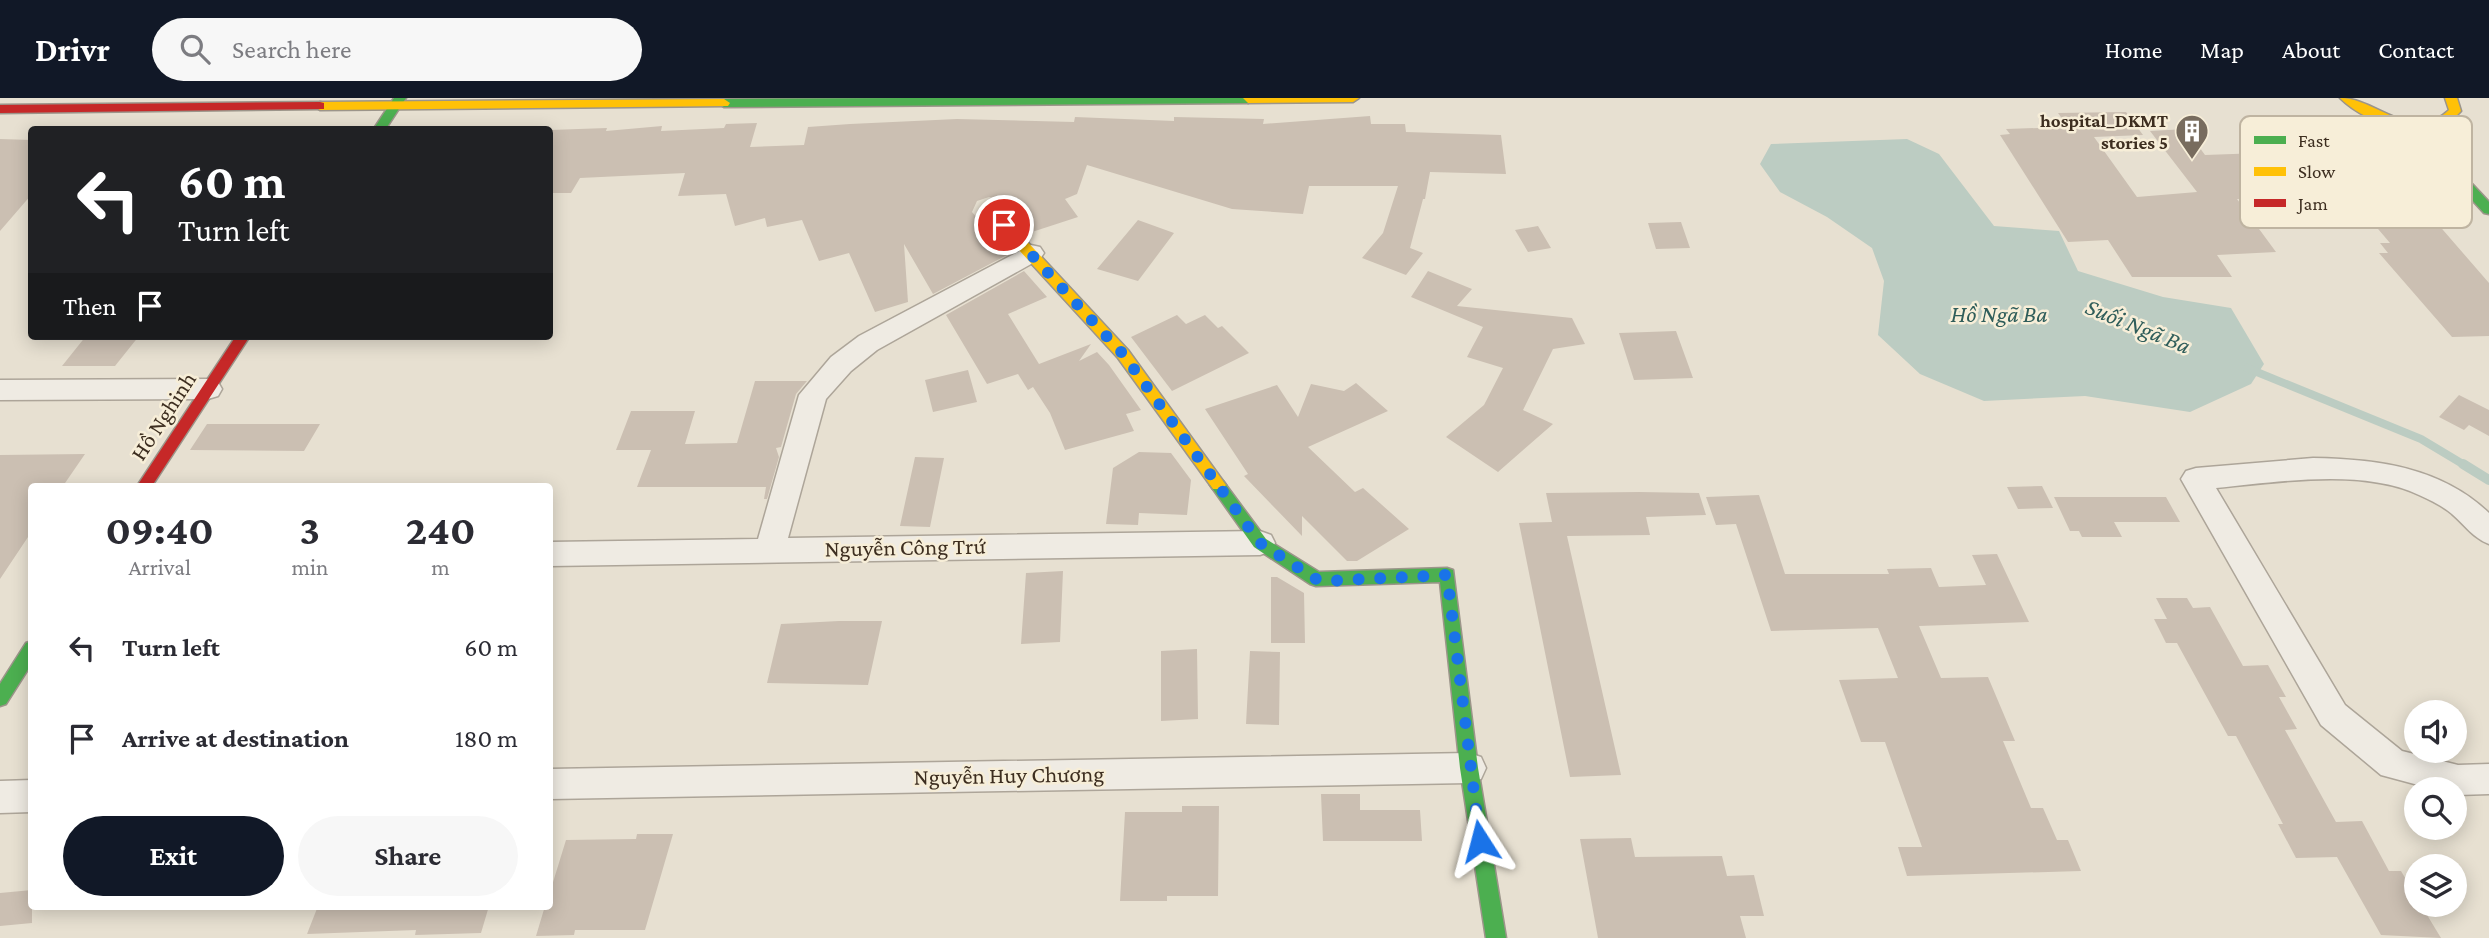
<!DOCTYPE html>
<html lang="en">
<head>
<meta charset="utf-8">
<style>
  body { margin:0; font-family:"Crimson Pro",serif; background:#f7f7f7; color:#2b2b33; height:100vh; display:flex; flex-direction:column; font-size:26px; white-space:nowrap }
  * { box-sizing:border-box; margin:0 }
  p { font-size:23px; color:#7c7c81 }
  .icon { flex:none; width:38px; height:38px; fill:none; stroke:currentColor; stroke-width:2; stroke-linecap:round; stroke-linejoin:round }
  .map { position:relative; flex:1; overflow:hidden }
  .drawer { position:absolute; left:28px; top:385px; width:525px; height:427px; display:flex; flex-direction:column; background:#fff; border-radius:7px; box-shadow:0 4px 18px #0003 }
  .drawer>* { flex:none }
  .guide { position:absolute; left:28px; top:28px; width:525px; height:214px; border-radius:7px; box-shadow:0 4px 18px #0003; background:#202124; color:#fff; overflow:hidden }
  .fabs { position:absolute; left:2404px; top:602px; display:grid; gap:14px }
  .fabs a { display:grid; place-items:center; width:63px; height:63px; border-radius:50%; background:#fff; box-shadow:0 4px 18px #0003; font-size:35px }
  .pin { position:absolute; display:grid; place-items:center; width:60px; height:60px; color:#fff; margin:-30px; border:4px solid #fff; border-radius:50%; box-shadow:0 2px 7px #0007 }
  .me { position:absolute; width:77px; margin:-38px; rotate:351deg; stroke-linejoin:round; filter:drop-shadow(0 0 5px #0008) }
  .turn { display:flex; align-items:center; gap:24px; height:147px; padding:0 35px; font-size:32px }
  .turn .icon { width:91px; height:91px; stroke-width:2.5 }
  .turn b { display:block; font-size:49px; line-height:60px }
  .then { display:flex; align-items:center; height:66px; padding:0 35px; background:#0003; gap:14px; font-size:26px }
  .eta { display:flex; justify-content:space-evenly; align-items:center; height:119px; text-align:center }
  .eta b { font-size:42px; font-weight:700; line-height:49px }
  .primary-button { display:flex; gap:14px; margin-top:auto; padding:14px 35px }
  .primary-button a { flex:1; height:80px; border-radius:42px; background:#111827; color:#fff; font-size:28px; font-weight:700; line-height:80px; text-align:center }
  .primary-button a+a { background:#f7f7f7; color:#2b2b33 }
  ul { padding:0; list-style:none }
  li { display:flex; align-items:center; gap:21px; height:91px; padding:0 35px }
  li div { flex:1 }
  li b { display:block; font-size:26px }
  li em { font-style:normal }
  header { display:flex; align-items:center; gap:42px; box-sizing:border-box; height:98px; padding:0 35px; background:#111827; color:#fff }
  header strong { font-size:33px }
  nav { display:flex; gap:38px; margin-inline-start:auto; font-size:24px }
  .search { width:490px; height:63px; background:#f7f7f7; display:flex; align-items:center; gap:18px; box-sizing:border-box; padding:0 24px; border-radius:38px; color:#7c7c81; font-size:26px }
  .map>svg:first-child { display:block }
</style>
</head>
<body>
<header>
<strong>Drivr</strong>
<div class="search"><svg class="icon" aria-label="search" viewBox="0 0 24 24"><circle cx="10" cy="10" r="6"/><path d="M15 15l6 6"/></svg>Search here</div>
<nav><a>Home</a><a>Map</a><a>About</a><a>Contact</a></nav>
</header>
<div class="map">
<svg width="2489" height="840" viewBox="0 0 2489 840">
  <rect width="100%" height="100%" fill="#e7e0d1"/>
  <!-- water -->
  <path fill="#bcccc2" d="M 1907,41 L 1939,56 L 1994,128 L 2059,133 L 2078,173 L 2163,199 L 2231,210 L 2264,266 L 2251,286 L 2190,314 L 2085,298 L 1984,303 L 1920,276 L 1878,237 L 1884,183 L 1872,150 L 1827,119 L 1780,94 L 1760,66 L 1771,46 Z"/>
  <g fill="none" stroke-linecap="round" stroke-linejoin="round">
    <!-- stream-far1 -->
    <path stroke="#bcccc2" stroke-width="8" d="M 2247,270 L 2421,341 L 2466,368"/>
    <!-- stream -->
    <path stroke="#bcccc2" stroke-width="10" d="M 2463,366 L 2489,382"/>
  </g>
  <!-- building -->
  <path fill="#cbbfb2" d="M 2126,14 L 2143,37 L 2094,39 L 2137,99 L 2197,94 L 2150,33 L 2186,31 L 2205,57 L 2347,52 L 2361,67 L 2396,67 L 2427,102 L 2417,102 L 2489,185 L 2489,238 L 2452,239 L 2379,155 L 2388,155 L 2380,145 L 2390,145 L 2350,98 L 2237,101 L 2276,154 L 2217,157 L 2232,179 L 2132,179 L 2108,142 L 2068,144 L 2000,37 L 2010,36 L 2006,31 L 2068,29 L 2058,15 Z
    M 1370,18 L 1371,26 L 1405,26 L 1406,34 L 1501,37 L 1506,76 L 1430,74 L 1425,101 L 1423,101 L 1410,150 L 1423,155 L 1406,177 L 1362,160 L 1383,135 L 1398,88 L 1309,88 L 1303,116 L 1232,111 L 1087,67 L 1077,96 L 1065,101 L 1078,119 L 1032,134 L 1002,102 L 989,99 L 977,103 L 972,114 L 1009,156 L 933,196 L 904,146 L 908,204 L 875,214 L 849,155 L 819,163 L 802,122 L 767,129 L 765,120 L 735,128 L 726,96 L 678,98 L 685,75 L 580,80 L 571,95 L 550,95 L 550,32 L 607,30 L 606,33 L 662,28 L 661,33 L 724,30 L 726,26 L 757,25 L 750,49 L 804,47 L 808,29 L 850,26 L 957,21 L 1074,24 L 1075,19 L 1174,23 L 1174,19 L 1264,21 L 1263,26 Z
    M 0,41 L 32,42 L 32,96 L 0,133 Z
    M 1138,122 L 1174,135 L 1138,183 L 1097,171 Z
    M 1681,124 L 1690,150 L 1656,151 L 1648,125 Z
    M 1538,128 L 1551,150 L 1528,154 L 1515,132 Z
    M 1024,173 L 1047,199 L 1008,216 L 1039,266 L 1091,246 L 1079,263 L 1097,254 L 1109,267 L 1141,312 L 1126,316 L 1134,333 L 1065,352 L 1050,315 L 1033,289 L 1028,292 L 1018,276 L 987,286 L 946,217 Z
    M 1428,173 L 1472,191 L 1457,208 L 1572,220 L 1585,246 L 1553,251 L 1523,312 L 1553,326 L 1498,374 L 1446,339 L 1484,307 L 1503,270 L 1467,259 L 1483,229 L 1411,199 Z
    M 1177,217 L 1186,226 L 1205,217 L 1218,230 L 1222,228 L 1249,255 L 1172,293 L 1131,239 Z
    M 1676,233 L 1693,280 L 1634,282 L 1619,235 Z
    M 86,238 L 139,238 L 115,268 L 62,268 Z
    M 968,272 L 977,304 L 933,314 L 925,282 Z
    M 755,283 L 807,283 L 796,296 L 781,349 L 776,350 L 779,359 L 767,401 L 764,401 L 766,389 L 637,389 L 651,352 L 616,352 L 631,313 L 695,313 L 685,346 L 737,345 Z
    M 1356,285 L 1388,313 L 1308,349 L 1355,394 L 1363,390 L 1409,431 L 1357,463 L 1347,463 L 1302,418 L 1302,438 L 1244,378 L 1248,376 L 1205,311 L 1277,287 L 1298,319 L 1311,286 L 1344,293 Z
    M 2459,297 L 2489,312 L 2489,338 L 2469,327 L 2464,332 L 2439,319 Z
    M 207,326 L 320,326 L 304,353 L 190,352 Z
    M 1139,354 L 1171,355 L 1191,382 L 1187,417 L 1139,415 L 1138,427 L 1106,426 L 1113,370 Z
    M 85,356 L 63,388 L 32,388 L 32,433 L 0,481 L 0,357 Z
    M 915,359 L 944,360 L 930,429 L 900,428 Z
    M 2042,388 L 2053,410 L 2018,411 L 2007,389 Z
    M 1639,394 L 1699,395 L 1706,417 L 1646,419 L 1650,437 L 1567,438 L 1621,677 L 1570,679 L 1519,425 L 1552,424 L 1546,395 Z
    M 1759,397 L 1785,476 L 1889,476 L 1887,471 L 1931,470 L 1939,489 L 1986,487 L 1972,457 L 1997,456 L 2029,524 L 1919,528 L 1941,580 L 1988,579 L 2015,643 L 2003,643 L 2031,710 L 2043,710 L 2057,742 L 2068,742 L 2081,773 L 1907,778 L 1898,749 L 1922,749 L 1885,644 L 1861,644 L 1839,582 L 1898,580 L 1878,530 L 1771,533 L 1736,426 L 1716,427 L 1706,399 Z
    M 2054,399 L 2166,399 L 2180,424 L 2114,424 L 2122,439 L 2082,439 L 2079,433 L 2070,433 Z
    M 1063,473 L 1060,544 L 1021,546 L 1026,475 Z
    M 1271,479 L 1277,479 L 1304,495 L 1305,545 L 1271,545 Z
    M 2156,500 L 2187,500 L 2193,510 L 2210,509 L 2243,568 L 2268,567 L 2286,599 L 2279,599 L 2297,631 L 2285,632 L 2336,724 L 2362,723 L 2389,773 L 2401,773 L 2417,800 L 2417,807 L 2421,807 L 2441,840 L 2381,837 L 2337,759 L 2296,760 L 2278,726 L 2283,726 L 2236,638 L 2228,638 L 2177,545 L 2166,545 L 2154,521 L 2167,521 Z
    M 839,523 L 882,523 L 868,587 L 767,585 L 781,526 Z
    M 1197,551 L 1198,621 L 1161,623 L 1161,553 Z
    M 1250,553 L 1280,554 L 1279,627 L 1246,626 Z
    M 1321,696 L 1360,696 L 1360,712 L 1420,712 L 1422,743 L 1323,743 Z
    M 1182,708 L 1219,708 L 1218,798 L 1167,798 L 1167,803 L 1120,803 L 1125,714 L 1182,714 Z
    M 637,736 L 673,736 L 645,832 L 575,832 L 574,837 L 536,838 L 545,808 L 550,808 L 550,794 L 566,742 L 636,741 Z
    M 1631,740 L 1635,759 L 1722,758 L 1727,778 L 1754,777 L 1764,818 L 1740,818 L 1746,840 L 1598,840 L 1580,741 Z
    M 32,792 L 32,825 L 0,828 L 0,795 Z
    M 318,808 L 489,808 L 481,835 L 415,837 L 416,832 L 307,836 Z"/>
  <g fill="none" stroke-linecap="round" stroke-linejoin="round">
    <defs>
      <path id="street" d="M 1031,147 L 1040,149 L 1044,155 L 1040,161 L 877,252 L 851,273 L 826,301 L 788,440 L 1260,433 L 1271,437 L 1275,445 L 1271,453 L 1260,457 L 550,468 L 550,444 L 758,441 L 799,297 L 831,259 L 859,238 Z
        M 208,281 L 218,284 L 222,291 L 218,298 L 208,301 L 0,302 L 0,282 Z
        M 2313,360 C 2377,361 2441,369 2489,415 L 2489,446 C 2473,440 2465,427 2452,416 C 2443,408 2430,402 2419,397 C 2363,370 2277,384 2216,390 L 2345,607 L 2402,653 L 2458,667 L 2489,666 L 2489,696 L 2458,697 L 2455,691 L 2433,691 L 2381,677 L 2321,627 L 2181,381 L 2186,373 L 2196,370 Z
        M 1469,655 L 1481,659 L 1486,670 L 1481,681 L 1469,685 L 550,701 L 550,671 Z
        M 32,682 L 32,714 L 0,715 L 0,683 Z"/>
      <path id="fast" d="M 394,0 L 406,0 L 385,32 L 373,32 Z
        M 912,0 L 1253,0 L 1254,1 L 1248,5 L 724,9 L 718,5 L 724,1 Z
        M 2410,23 L 2414,24 L 2489,104 L 2489,116 L 2484,115 L 2406,30 L 2404,27 Z
        M 1218,381 L 1223,383 L 1266,441 L 1319,474 L 1447,470 L 1453,472 L 1478,670 L 1506,840 L 1486,840 L 1460,670 L 1440,484 L 1316,488 L 1310,486 L 1254,449 L 1210,387 Z
        M 32,543 L 32,565 L 6,606 L 0,608 L 0,586 L 26,545 Z"/>
      <path id="slow" d="M 1243,0 L 1359,0 L 1353,4 L 1248,5 Z
        M 2340,0 C 2377,0 2412,47 2449,12 L 2445,0 L 2457,0 L 2461,13 C 2432,47 2368,28 2340,0 Z
        M 724,1 L 730,5 L 728,8 L 320,12 L 314,8 L 320,4 Z
        M 990,108 L 995,109 L 1128,252 L 1223,383 L 1226,387 L 1223,391 L 1213,391 L 1118,260 L 985,115 L 985,109 Z"/>
      <path id="jam" d="M 320,4 L 324,5 L 324,11 L 0,15 L 0,7 Z
        M 236,238 L 250,238 L 152,388 L 137,388 Z"/>
    </defs>
    <!-- street casing -->
    <use href="#street" stroke="#ada599" stroke-width="3"/>
    <!-- fast casing -->
    <use href="#fast" stroke="#9c958a" stroke-width="3"/>
    <!-- slow casing -->
    <use href="#slow" stroke="#9c958a" stroke-width="3"/>
    <!-- jam casing -->
    <use href="#jam" stroke="#9c958a" stroke-width="3"/>
    <!-- street -->
    <use href="#street" fill="#efebe3" fill-rule="evenodd"/>
    <!-- fast -->
    <use href="#fast" fill="#4caf50" fill-rule="evenodd"/>
    <!-- slow -->
    <use href="#slow" fill="#ffc107" fill-rule="evenodd"/>
    <!-- jam -->
    <use href="#jam" fill="#c62828" fill-rule="evenodd"/>
  </g>
  <g fill="none" stroke-linecap="round" stroke-linejoin="round">
    <!-- route -->
    <path stroke="#1a73e8" stroke-width="12" stroke-dasharray="0 21.6" d="M 1004,127 L 1123,256 L 1260,445 L 1316,481 L 1325,483 L 1447,477 L 1480,743"/>
  </g>
  <!-- icons -->
  <defs>
    <symbol id="building-pin" viewBox="-11 -11 22 30"><path d="M0 17L-7.5 6A9.5 9.5 0 1 1 7.5 6Z" fill="#786c5e" stroke="#f7eed8"/><path d="M-4-6H4V6H1V3H-1V6H-4ZM-2.5-4.3h1.7v1.8h-1.7ZM.8-4.3h1.7v1.8H.8ZM-2.5-1h1.7V.8h-1.7ZM.8-1h1.7V.8H.8Z" fill="#fff"/></symbol>
  </defs>
  <g fill-rule="evenodd">
    <use href="#building-pin" x="2173" y="14" width="38" height="52"/>
  </g>
  <g text-anchor="middle" stroke-width="5" stroke-linejoin="round" paint-order="stroke">
    <!-- far-poi labels -->
    <g font-size="19" font-weight="bold" fill="#3d2e20" stroke="#f7eed8" text-anchor="end">
      <text x="2168" y="29">hospital_DKMT<tspan x="2168" dy="22">stories 5</tspan></text>
    </g>
    <!-- street labels -->
    <g font-size="23" fill="#3d2e20" stroke="#f7eed8">
      <text transform="translate(163 318) rotate(-57)" y="8">Hồ Nghinh</text>
      <text transform="translate(905 449) rotate(-1)" y="8">Nguyễn Công Trứ</text>
      <text transform="translate(1009 677) rotate(-1)" y="8">Nguyễn Huy Chương</text>
    </g>
    <!-- water labels -->
    <g font-size="24" font-style="italic" fill="#2f5d5a" stroke="#f7eed8">
      <text x="1999" y="224">Hồ Ngã Ba</text>
      <text transform="translate(2138 228) rotate(22)" y="8">Suối Ngã Ba</text>
    </g>
  </g>
  <!-- legend -->
  <rect x="2240" y="18" width="232" height="112" rx="10" fill="#f7eed8" stroke="#bfb4a1" stroke-width="2"/>
  <rect x="2254" y="38" width="32" height="8" fill="#4caf50"/>
  <rect x="2254" y="69" width="32" height="9" fill="#ffc107"/>
  <rect x="2254" y="101" width="32" height="8" fill="#c62828"/>
  <g font-size="19" fill="#3d2e20">
    <text x="2298" y="49">Fast</text>
    <text x="2298" y="80">Slow</text>
    <text x="2298" y="112">Jam</text>
  </g>
</svg>
<div class="fabs">
<a><svg class="icon" aria-label="sound" viewBox="0 0 24 24"><path d="M4 9h4l5-4v14l-5-4H4zM17 9q2 3 0 6"/></svg></a>
<a><svg class="icon" aria-label="search" viewBox="0 0 24 24"><circle cx="10" cy="10" r="6"/><path d="M15 15l6 6"/></svg></a>
<a><svg class="icon" aria-label="layers" viewBox="0 0 24 24"><path d="M12 4l9 5-9 5-9-5zM3 14l9 5 9-5"/></svg></a>
</div>
<div class="pin" style="left:1004px;top:127px;background:#d93025"><svg class="icon" aria-label="arrive" viewBox="0 0 24 24"><path d="M6 21V4h12l-3 4 3 4H6"/></svg></div>
<svg class="me" style="left:1480px;top:743px" viewBox="-20 -20 40 40"><path d="M0-17L14 15 0 8-14 15z" fill="#1a73e8" stroke="#fff" stroke-width="4"/></svg>
<div class="guide">
<div class="turn"><svg class="icon" aria-label="left" viewBox="0 0 24 24"><path d="M17 20v-9H6M10 6l-5 5 5 5"/></svg><div><b>60 m</b>Turn left</div></div>
<div class="then">Then<svg class="icon" aria-label="arrive" viewBox="0 0 24 24"><path d="M6 21V4h12l-3 4 3 4H6"/></svg></div>
</div>
<section class="drawer">
<div class="eta">
<div><b>09:40</b><p>Arrival</p></div>
<div><b>3</b><p>min</p></div>
<div><b>240</b><p>m</p></div>
</div>
<ul>
<li><svg class="icon" aria-label="left" viewBox="0 0 24 24"><path d="M17 20v-9H6M10 6l-5 5 5 5"/></svg><div><b>Turn left</b></div><em>60 m</em></li>
<li><svg class="icon" aria-label="arrive" viewBox="0 0 24 24"><path d="M6 21V4h12l-3 4 3 4H6"/></svg><div><b>Arrive at destination</b></div><em>180 m</em></li>
</ul>
<div class="primary-button"><a>Exit</a><a>Share</a></div>
</section>
</div>
</body>
</html>
